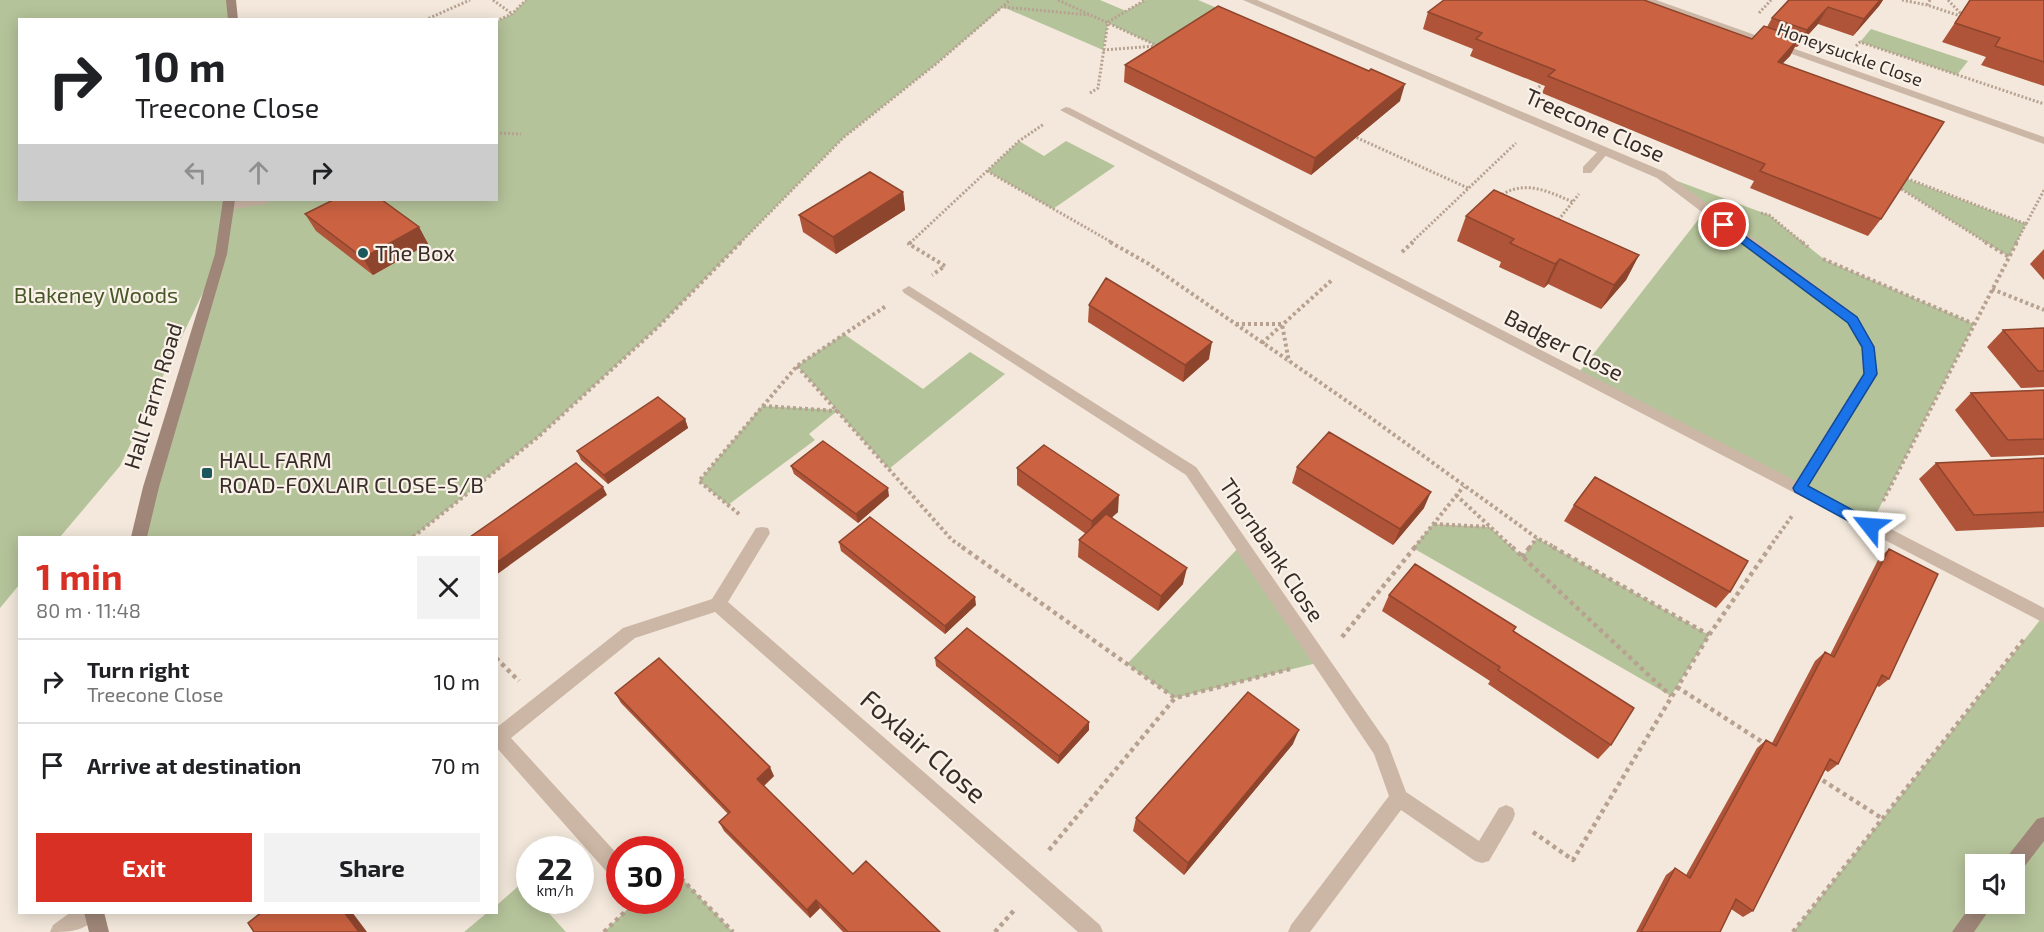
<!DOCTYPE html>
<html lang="en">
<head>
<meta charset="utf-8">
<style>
  body { margin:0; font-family:"Exo 2",sans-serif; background:#f2f2f2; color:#202124; height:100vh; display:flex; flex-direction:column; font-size:22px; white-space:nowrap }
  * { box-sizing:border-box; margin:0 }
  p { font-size:20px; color:#757577 }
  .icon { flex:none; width:33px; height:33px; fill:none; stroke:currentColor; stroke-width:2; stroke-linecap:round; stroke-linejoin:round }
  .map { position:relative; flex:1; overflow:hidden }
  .sheet { position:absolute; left:18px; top:536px; width:480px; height:378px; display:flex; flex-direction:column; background:#fff; border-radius:0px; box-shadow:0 3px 15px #0003 }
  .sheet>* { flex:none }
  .hud { position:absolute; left:18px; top:18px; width:480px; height:183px; border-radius:0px; box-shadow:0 3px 15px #0003; background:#fff; color:#202124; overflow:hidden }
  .fabs { position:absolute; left:1965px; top:854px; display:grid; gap:12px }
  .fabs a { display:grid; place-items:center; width:60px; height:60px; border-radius:0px; background:#fff; box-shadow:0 3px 15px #0003; font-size:30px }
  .speed { position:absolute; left:516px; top:836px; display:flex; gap:12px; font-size:30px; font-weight:700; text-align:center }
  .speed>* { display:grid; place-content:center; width:78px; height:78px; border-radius:50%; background:#fff; box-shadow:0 3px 15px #0003; line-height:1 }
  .speed small { font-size:15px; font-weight:400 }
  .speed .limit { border:9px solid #d22; background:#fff; color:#111 }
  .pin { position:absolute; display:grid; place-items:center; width:51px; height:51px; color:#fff; margin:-26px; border:3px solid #fff; border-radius:50%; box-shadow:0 2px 6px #0007 }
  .me { position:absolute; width:66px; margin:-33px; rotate:298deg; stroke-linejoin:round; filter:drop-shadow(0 0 4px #0008) }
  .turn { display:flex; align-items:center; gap:21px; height:126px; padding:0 18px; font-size:27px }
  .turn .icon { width:78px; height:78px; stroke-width:2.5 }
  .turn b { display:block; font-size:42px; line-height:51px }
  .lanes { display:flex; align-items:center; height:57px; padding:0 18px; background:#0003; justify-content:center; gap:30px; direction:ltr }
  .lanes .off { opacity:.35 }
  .round { display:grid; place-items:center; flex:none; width:63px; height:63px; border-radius:0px; background:#f2f2f2 }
  .overview { display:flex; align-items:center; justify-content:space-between; height:102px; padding:0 18px }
  h1 { font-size:36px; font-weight:700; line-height:45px; color:#d93025 }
  .action { display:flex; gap:12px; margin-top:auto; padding:12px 18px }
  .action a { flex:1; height:69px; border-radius:0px; background:#d93025; color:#fff; font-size:24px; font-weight:700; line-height:69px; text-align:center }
  .action a+a { background:#f2f2f2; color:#202124 }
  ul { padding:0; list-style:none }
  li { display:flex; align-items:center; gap:18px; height:84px; padding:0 18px; border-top:2px solid #e0e0e0 }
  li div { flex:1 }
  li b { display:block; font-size:22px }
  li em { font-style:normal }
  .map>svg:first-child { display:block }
</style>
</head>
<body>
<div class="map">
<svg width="2044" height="932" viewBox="0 0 2044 932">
  <rect width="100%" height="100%" fill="#f3e8db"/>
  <!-- green -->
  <path fill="#b5c39a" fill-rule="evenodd" d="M 0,0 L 231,0 L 233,19 L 20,20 L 20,200 L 496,200 L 497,21 L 512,14 L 526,0 L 1100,0 L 1126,11 L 1145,0 L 1198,0 L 1217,8 L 1157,46 L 1108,23 L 1103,50 L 1003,7 L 936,64 L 843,138 L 658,327 L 538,437 L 413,537 L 139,537 L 219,259 L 120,466 L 60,537 L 20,537 L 19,585 L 0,608 Z
    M 1871,29 L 1968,61 L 1957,75 L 1860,42 Z
    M 1019,141 L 1044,156 L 1066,141 L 1115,166 L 1053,209 L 987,171 Z
    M 1854,159 L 2026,224 L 2009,257 Z
    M 1661,175 L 1769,215 L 1825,260 L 1974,324 L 1870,526 L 1577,375 L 1705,211 Z
    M 844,334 L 923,389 L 970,352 L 1005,374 L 889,469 L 837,411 L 809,434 L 815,440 L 728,505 L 699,481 L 762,406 L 837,410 L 797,366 Z
    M 1433,524 L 1490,527 L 1522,557 L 1537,538 L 1709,635 L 1671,696 L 1413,548 Z
    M 1241,545 L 1321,662 L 1175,698 L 1127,664 Z
    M 2044,615 L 2044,932 L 1793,932 ZM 1976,864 L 2014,864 L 2014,903 L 1976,903 Z
    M 671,867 L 733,932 L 608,932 L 606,930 L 637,900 L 670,900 Z
    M 522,883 L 529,892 L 530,900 L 537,900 L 566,932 L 464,932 L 488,912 L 496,912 L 497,905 Z"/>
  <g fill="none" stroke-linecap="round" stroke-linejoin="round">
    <!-- path-far2 -->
    <path stroke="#b7a191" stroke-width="3" stroke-dasharray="2 2" stroke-linecap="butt" d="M 493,0 L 511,13
      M 1058,0 L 1158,46
      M 1902,0 L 1927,5
      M 1930,0 L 1927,5 L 1963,17
      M 1948,0 L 1964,17
      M 1004,7 L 1089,15
      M 1759,13 L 1771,0
      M 425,20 L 470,0
      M 496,21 L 512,14 L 526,0
      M 1856,46 L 1860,42 L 2044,104
      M 1103,50 L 1156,46
      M 1090,93 L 1098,88 L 1108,22 L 1145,0
      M 1533,93 L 1545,81
      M 496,133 L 521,134
      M 1353,136 L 1468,188
      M 987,171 L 1113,243
      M 1903,177 L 2026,224 L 2044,190
      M 1898,187 L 1987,243
      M 1502,199 L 1503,194 C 1527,180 1549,192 1573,202
      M 1761,213 L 1769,215 L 1803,243
      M 1556,223 L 1579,194
      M 740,243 L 843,138 L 936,64 L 1010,0
      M 910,243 L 1019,141 L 1044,124
      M 1411,243 L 1516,143
      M 2016,243 L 2026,224"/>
    <!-- path-far1 -->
    <path stroke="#b7a191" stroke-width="4" stroke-dasharray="3 3" stroke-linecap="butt" d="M 911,242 L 909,244 L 945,266 L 932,275
      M 1110,242 L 1149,264 L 1357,408 L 1537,538 L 1556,548
      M 1802,242 L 1808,247
      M 1985,242 L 2009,257
      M 1402,252 L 1413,242
      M 1823,259 L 1974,324
      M 1992,289 L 2044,310
      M 1236,324 L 1282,324 L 1289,362
      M 1262,343 L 1333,279
      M 797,366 L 952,540 L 964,548
      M 763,406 L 837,411
      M 1456,495 L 1513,548
      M 1883,501 L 2017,242
      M 739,514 L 699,481 L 797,366 L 886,306
      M 1434,524 L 1489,527
      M 413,537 L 538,437 L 658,327 L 741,242
      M 1414,548 L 1464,486
      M 1529,548 L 1537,538
      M 1769,548 L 1792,516"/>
    <!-- path -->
    <path stroke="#b7a191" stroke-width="4.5" stroke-dasharray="4 4" stroke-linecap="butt" d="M 962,547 L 1175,698 L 1290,669
      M 1512,547 L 1671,696
      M 1553,547 L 1709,635
      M 1522,557 L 1530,547
      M 1342,637 L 1415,547
      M 496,658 L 519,681
      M 1677,687 L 1767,745
      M 1816,776 L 1883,819
      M 1533,832 L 1573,860 L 1709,635 L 1770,547
      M 1049,850 L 1175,698
      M 670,867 L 733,932
      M 604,932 L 637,900
      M 995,932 L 1016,908
      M 1793,932 L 2025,638"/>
    <!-- lane -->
    <path fill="#ccb7a6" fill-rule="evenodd" d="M 1604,147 L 1610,151 L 1608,153 L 1591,173 L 1583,173 L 1583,167 L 1600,149 Z
      M 244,200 L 271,200 L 265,204 L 228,210 L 222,206 L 224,203 Z"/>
    <!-- street -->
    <path fill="#ccb7a6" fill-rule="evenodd" d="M 1243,0 L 1257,0 L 1665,172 L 1858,317 L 1875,347 L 1877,374 L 1809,487 L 2044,608 L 2044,623 L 1060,110 L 1066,107 L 1070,108 L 1796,481 L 1863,374 L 1861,347 L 1848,323 L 1657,178 Z
      M 1641,0 L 1656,0 L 2044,137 L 2044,144 Z
      M 909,286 L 1196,467 L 1388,744 L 1406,792 L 1479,841 L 1499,808 L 1506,805 L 1513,808 L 1515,814 L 1513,820 L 1489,861 L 1482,863 L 1475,861 L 1401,810 L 1310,932 L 1288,932 L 1291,925 L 1389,796 L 1374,754 L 1186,475 L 904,293 L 902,290 Z
      M 762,527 L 768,528 L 770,533 L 728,602 L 1100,925 L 1103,932 L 1078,932 L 715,612 L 635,638 L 511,738 L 620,857 L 620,881 L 613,879 L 496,747 L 496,728 L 623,628 L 712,599 L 756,528 Z
      M 71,912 L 98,912 C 89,932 69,932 50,932 L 53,925 Z"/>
    <!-- secondary -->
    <path fill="#9f8678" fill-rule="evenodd" d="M 226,0 L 236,0 L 238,20 L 228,20 Z
      M 223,200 L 235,200 L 227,254 L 159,487 L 147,537 L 131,537 L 143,487 L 215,254 Z
      M 2044,817 L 2044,841 L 2021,871 L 2014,873 L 2014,864 L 2004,864 L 2007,857 L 2037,819 Z
      M 1976,898 L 1976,903 L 1994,903 L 1974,932 L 1952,932 Z
      M 84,912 L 104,912 L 109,932 L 89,932 Z"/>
  </g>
  <!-- wall -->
  <path fill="#af5438" d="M 1787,0 L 1883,0 L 1879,6 L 1853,36 L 1818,24 L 1797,47 L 1795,47 L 1790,56 L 1782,63 L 1881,219 L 1868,236 L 1750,188 L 1754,181 L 1542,93 L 1545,86 L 1470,56 L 1473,49 L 1423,29 L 1428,12 L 1752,39 L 1767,27 L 1772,18 L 1788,0 Z
    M 1970,0 L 2044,0 L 2044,86 L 1981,65 L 1986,57 L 1942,42 Z
    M 1125,65 L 1369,71 L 1400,101 L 1311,175 L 1124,82 Z
    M 903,192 L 905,210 L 836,254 L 803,232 L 799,215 Z
    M 305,214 L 419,227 L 428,244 L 373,275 L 316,231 Z
    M 1466,216 L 1639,255 L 1626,280 L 1601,309 L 1548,284 L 1544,288 L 1499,267 L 1501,262 L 1457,241 Z
    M 2044,249 L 2044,280 L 2030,264 Z
    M 1089,305 L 1209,359 L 1183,382 L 1088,322 Z
    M 2044,328 L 2044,387 L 2021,388 L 1987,347 L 2003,330 Z
    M 2044,390 L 2044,455 L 1991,457 L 1955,410 L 1971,393 Z
    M 685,419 L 688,428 L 608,484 L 581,460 L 577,451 Z
    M 2044,458 L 2044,527 L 1956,531 L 1919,479 L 1936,463 Z
    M 791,466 L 889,496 L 858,523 L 794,474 Z
    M 1297,467 L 1424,508 L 1393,545 L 1292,483 Z
    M 1017,468 L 1118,512 L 1112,517 L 1183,584 L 1158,611 L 1078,557 L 1079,540 L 1086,534 L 1017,485 Z
    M 1574,505 L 1730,592 L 1716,608 L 1564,521 Z
    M 839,542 L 976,605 L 945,634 L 841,551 Z
    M 1889,549 L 1889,679 L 1879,687 L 1877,686 L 1838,764 L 1828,772 L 1825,770 L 1753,911 L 1743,917 L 1731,909 L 1720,932 L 1636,932 L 1666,875 L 1675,868 L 1686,875 L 1757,748 L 1766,740 L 1772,743 L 1815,661 L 1825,652 L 1830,655 L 1879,558 Z
    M 1389,595 L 1514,631 L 1611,745 L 1598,759 L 1488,684 L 1490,681 L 1382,611 Z
    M 935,658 L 1089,722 L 1089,730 L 1058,764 L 936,666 Z
    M 615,693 L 774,776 L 764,786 L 853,874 L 940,932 L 843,932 L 820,908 L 810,918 L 724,831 L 719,822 L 728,814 L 621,703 Z
    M 1293,744 L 1184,875 L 1133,831 L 1136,818 Z"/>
  <!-- shaded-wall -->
  <path fill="#8e452e" d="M 1880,0 L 1883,0 L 1879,6 L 1853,36 L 1864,19 Z
    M 1828,7 L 1818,24 L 1797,47 L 1807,30 Z
    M 1799,38 L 1790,56 L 1768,79 L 1778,62 Z
    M 1405,84 L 1400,101 L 1311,175 L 1315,158 Z
    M 903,192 L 905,210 L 836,254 L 833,237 Z
    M 419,227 L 428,244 L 373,275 L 363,258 Z
    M 1639,255 L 1626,280 L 1601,309 L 1614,285 Z
    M 1560,259 L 1548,284 L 1544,288 L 1555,264 Z
    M 1212,342 L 1209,359 L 1183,382 L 1185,365 Z
    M 685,419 L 688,428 L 608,484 L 604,475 Z
    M 603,487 L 607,495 L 496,575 L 496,563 Z
    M 888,488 L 889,496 L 858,523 L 856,514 Z
    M 1431,492 L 1424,508 L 1393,545 L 1400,529 Z
    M 1119,495 L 1118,512 L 1090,537 L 1092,521 Z
    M 1187,568 L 1183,584 L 1158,611 L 1161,596 Z
    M 975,597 L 976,605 L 945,634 L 945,626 Z
    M 1089,722 L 1089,730 L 1058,764 L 1059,756 Z
    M 1299,730 L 1293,744 L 1184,875 L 1188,863 Z
    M 770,767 L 774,776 L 761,788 L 757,779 Z
    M 816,900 L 820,908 L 810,918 L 807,910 Z
    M 344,912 L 352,912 L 367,932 L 359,932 Z"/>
  <!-- building -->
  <path fill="#cb6241" stroke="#8e452e" stroke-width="1.5" d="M 1444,0 L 1644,0 L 1752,39 L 1764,26 L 1799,38 L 1778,62 L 1944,122 L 1881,219 L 1760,171 L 1765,164 L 1548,76 L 1555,70 L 1476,39 L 1482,33 L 1428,12 Z
    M 1789,0 L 1880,0 L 1864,19 L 1828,7 L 1807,30 L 1772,18 Z
    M 1970,0 L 2044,0 L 2044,62 L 1995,46 L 2000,38 L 1955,23 Z
    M 1218,6 L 1369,71 L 1371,69 L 1405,84 L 1315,158 L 1125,65 Z
    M 870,172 L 903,192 L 833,237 L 799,215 Z
    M 1494,190 L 1639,255 L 1614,285 L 1560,259 L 1555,264 L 1510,243 L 1514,239 L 1466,216 Z
    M 333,200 L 382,200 L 419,227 L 363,258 L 305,214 Z
    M 1106,278 L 1212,342 L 1185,365 L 1089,305 Z
    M 2044,328 L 2044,371 L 2038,371 L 2003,330 Z
    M 2044,390 L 2044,439 L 2008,440 L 1971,393 Z
    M 658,397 L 685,419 L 604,475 L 577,451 Z
    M 1329,432 L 1431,492 L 1400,529 L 1297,467 Z
    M 823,441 L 888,488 L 856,514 L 791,466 Z
    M 1044,445 L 1119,495 L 1092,521 L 1017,468 Z
    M 2044,458 L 2044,512 L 1974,515 L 1936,463 Z
    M 576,463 L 603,487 L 496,563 L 496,537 L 470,537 Z
    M 1595,477 L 1748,561 L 1730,592 L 1574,505 Z
    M 1106,514 L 1187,568 L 1161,596 L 1079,540 Z
    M 870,517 L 975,597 L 945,626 L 839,542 Z
    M 1889,549 L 1938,574 L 1889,679 L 1882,675 L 1838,764 L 1830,759 L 1753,911 L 1736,899 L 1720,932 L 1641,932 L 1675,868 L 1690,878 L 1766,740 L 1776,746 L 1825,652 L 1834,657 Z
    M 1415,564 L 1516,627 L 1513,631 L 1634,708 L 1611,745 L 1498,670 L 1500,667 L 1389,595 Z
    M 967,628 L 1089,722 L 1059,756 L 935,658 Z
    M 659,658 L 770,767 L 757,779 L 853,874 L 866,861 L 940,932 L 848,932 L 816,900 L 807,910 L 719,822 L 730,812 L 615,693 Z
    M 1248,692 L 1299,730 L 1188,863 L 1136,818 Z
    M 262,912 L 344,912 L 359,932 L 254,932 L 248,923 Z"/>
  <!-- route -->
  <path fill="#1a73e8" stroke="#114b97" stroke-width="1.5" d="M 1724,221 L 1857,317 L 1874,347 L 1877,374 L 1808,486 L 1875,522 L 1877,526 L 1875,530 L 1865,530 L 1795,492 L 1793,488 L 1864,374 L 1862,347 L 1848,323 L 1720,227 L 1720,222 Z"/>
  <!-- markers -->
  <g fill="#1b575b" stroke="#faf2e8" stroke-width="2">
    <circle cx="363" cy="253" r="6"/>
    <rect x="201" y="467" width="12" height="12" rx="3"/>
  </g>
  <g text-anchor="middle" stroke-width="4.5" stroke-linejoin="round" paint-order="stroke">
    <!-- far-street labels -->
    <g font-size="18" fill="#372c28" stroke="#faf2e8">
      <text transform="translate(1850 55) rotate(20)" y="6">Honeysuckle Close</text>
    </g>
    <!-- street labels -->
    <g font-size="22" fill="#372c28" stroke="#faf2e8">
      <text transform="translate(1595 125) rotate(24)" y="8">Treecone Close</text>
      <text transform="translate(1564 345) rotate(27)" y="8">Badger Close</text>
      <text transform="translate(153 396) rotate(-73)" y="8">Hall Farm Road</text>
      <text transform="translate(1272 550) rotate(56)" y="8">Thornbank Close</text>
    </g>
    <!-- poi labels -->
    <g font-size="22" fill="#372c28" stroke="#faf2e8" text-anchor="start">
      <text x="375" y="261">The Box</text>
      <text x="219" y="468">HALL FARM<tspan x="219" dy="25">ROAD-FOXLAIR CLOSE-S/B</tspan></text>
    </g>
    <!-- park labels -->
    <g font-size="22" fill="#47572a" stroke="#faf2e8">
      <text x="96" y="303">Blakeney Woods</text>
    </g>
    <!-- near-street labels -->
    <g font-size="27" fill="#372c28" stroke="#faf2e8">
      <text transform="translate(923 747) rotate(41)" y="9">Foxlair Close</text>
    </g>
  </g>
</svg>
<div class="fabs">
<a><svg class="icon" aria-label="sound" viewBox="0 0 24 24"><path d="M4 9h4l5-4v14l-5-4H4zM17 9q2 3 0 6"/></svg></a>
</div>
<div class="speed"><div>22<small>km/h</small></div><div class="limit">30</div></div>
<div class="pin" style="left:1724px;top:225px;background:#d93025"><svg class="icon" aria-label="arrive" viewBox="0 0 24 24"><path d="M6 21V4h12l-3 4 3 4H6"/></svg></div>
<svg class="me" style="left:1870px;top:526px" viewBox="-20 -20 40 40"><path d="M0-17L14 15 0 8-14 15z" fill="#1a73e8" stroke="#fff" stroke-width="4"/></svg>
<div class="hud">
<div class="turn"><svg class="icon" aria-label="right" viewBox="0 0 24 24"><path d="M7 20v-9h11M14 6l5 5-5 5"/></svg><div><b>10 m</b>Treecone Close</div></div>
<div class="lanes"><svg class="icon off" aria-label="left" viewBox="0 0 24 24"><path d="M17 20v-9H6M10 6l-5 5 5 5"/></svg><svg class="icon off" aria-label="ahead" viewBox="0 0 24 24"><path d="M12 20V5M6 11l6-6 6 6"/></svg><svg class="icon" aria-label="right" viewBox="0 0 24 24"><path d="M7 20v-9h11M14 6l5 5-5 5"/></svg></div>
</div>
<section class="sheet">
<div class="overview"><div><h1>1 min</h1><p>80 m · 11:48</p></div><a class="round"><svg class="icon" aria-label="close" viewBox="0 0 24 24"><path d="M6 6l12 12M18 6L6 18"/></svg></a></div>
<ul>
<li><svg class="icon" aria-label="right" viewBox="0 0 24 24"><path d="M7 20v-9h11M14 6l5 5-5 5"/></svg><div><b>Turn right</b><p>Treecone Close</p></div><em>10 m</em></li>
<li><svg class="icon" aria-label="arrive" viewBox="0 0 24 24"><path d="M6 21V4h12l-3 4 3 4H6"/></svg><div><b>Arrive at destination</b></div><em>70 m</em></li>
</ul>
<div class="action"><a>Exit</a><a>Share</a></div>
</section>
</div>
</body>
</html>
